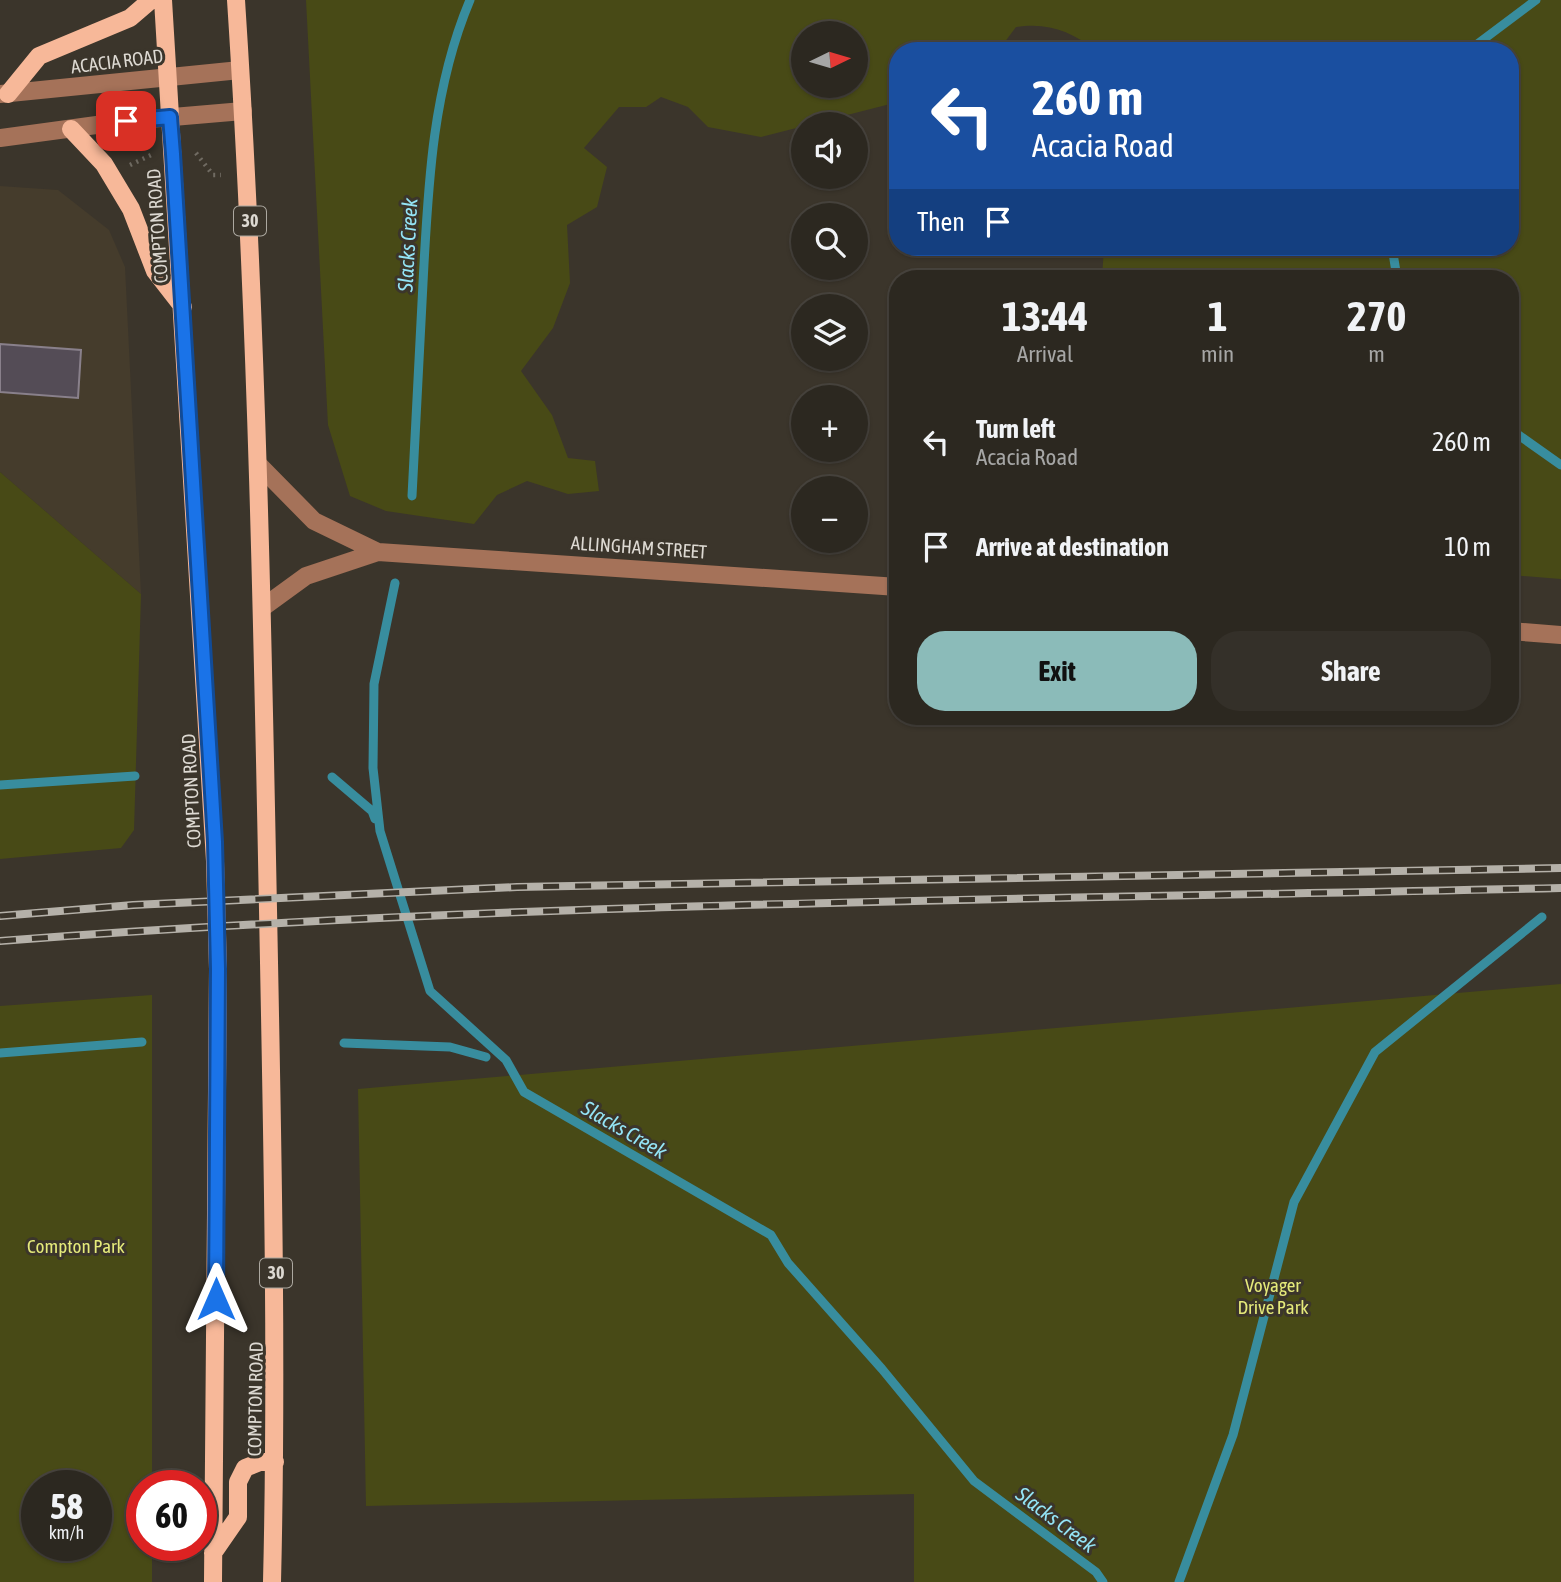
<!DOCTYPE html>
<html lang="en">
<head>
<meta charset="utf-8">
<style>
  body { margin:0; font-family:"Asap Condensed",sans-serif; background:#343029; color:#f1f3f6; height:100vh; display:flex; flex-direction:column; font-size:26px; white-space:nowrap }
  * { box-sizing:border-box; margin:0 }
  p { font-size:23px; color:#a6a6a5 }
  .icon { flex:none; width:38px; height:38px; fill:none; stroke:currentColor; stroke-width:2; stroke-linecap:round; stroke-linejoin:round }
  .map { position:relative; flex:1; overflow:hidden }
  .drawer { position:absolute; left:889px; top:270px; width:630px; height:455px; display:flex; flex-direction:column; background:#2c2820; border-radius:28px; box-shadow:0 2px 5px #0004,0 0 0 2px #48443e }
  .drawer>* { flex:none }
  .banner { position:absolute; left:889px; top:42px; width:630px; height:214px; border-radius:28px; box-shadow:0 2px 5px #0004,0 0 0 2px #48443e; background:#1a4fa0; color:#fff; overflow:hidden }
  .needle { width:46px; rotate:85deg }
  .fabs { position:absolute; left:791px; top:21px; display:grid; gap:14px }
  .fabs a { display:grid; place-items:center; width:77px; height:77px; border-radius:50%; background:#2c2820; box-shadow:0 2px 5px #0004,0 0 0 2px #48443e; font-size:35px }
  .speed { position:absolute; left:21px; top:1470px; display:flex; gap:14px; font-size:35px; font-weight:700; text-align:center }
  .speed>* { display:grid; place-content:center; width:91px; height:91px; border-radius:50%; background:#2c2820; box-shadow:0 2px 5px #0004,0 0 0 2px #48443e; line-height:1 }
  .speed small { font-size:18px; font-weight:400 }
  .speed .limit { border:10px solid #d22; background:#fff; color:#111 }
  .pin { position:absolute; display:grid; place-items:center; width:60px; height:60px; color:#fff; margin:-30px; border-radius:14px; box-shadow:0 4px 10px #0006 }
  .me { position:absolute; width:77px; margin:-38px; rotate:0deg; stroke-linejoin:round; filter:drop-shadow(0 0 5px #0008) }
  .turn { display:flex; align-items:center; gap:24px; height:147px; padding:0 28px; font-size:32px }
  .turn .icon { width:91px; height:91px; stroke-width:2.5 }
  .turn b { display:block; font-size:49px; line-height:60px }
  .then { display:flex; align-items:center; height:66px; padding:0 28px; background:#0003; gap:14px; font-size:26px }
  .eta { display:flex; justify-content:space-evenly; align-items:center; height:119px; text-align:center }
  .eta b { font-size:42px; font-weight:700; line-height:49px }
  .button { display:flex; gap:14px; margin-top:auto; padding:14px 28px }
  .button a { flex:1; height:80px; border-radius:28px; background:#8bbbb9; color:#111; font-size:28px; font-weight:700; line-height:80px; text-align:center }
  .button a+a { background:#343029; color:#f1f3f6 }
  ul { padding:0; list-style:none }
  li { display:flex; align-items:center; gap:21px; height:105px; padding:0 28px }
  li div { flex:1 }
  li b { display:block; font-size:26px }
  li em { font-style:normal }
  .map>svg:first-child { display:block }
</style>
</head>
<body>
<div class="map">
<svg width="1561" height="1582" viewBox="0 0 1561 1582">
  <rect width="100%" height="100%" fill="#3b352b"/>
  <!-- built -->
  <path fill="#453c2c" d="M 0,186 L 58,190 L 109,230 L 125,267 L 141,594 L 0,472 Z"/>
  <!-- green -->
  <path fill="#484a16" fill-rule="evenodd" d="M 306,0 L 1561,0 L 1561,579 L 1510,575 L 1510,278 L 1102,278 L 1104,247 L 1510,247 L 1510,51 L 1120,51 L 1120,46 L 1097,51 C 1071,31 1048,22 1016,27 L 998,51 L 898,51 L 898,102 L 761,137 L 708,127 L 688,107 L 661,97 L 646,107 L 619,107 L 584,148 L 607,167 L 597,207 L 567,225 L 570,283 L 553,328 L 521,371 L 552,415 L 568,458 L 595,461 L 599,491 L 568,494 L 527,481 L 497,495 L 474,524 L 386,511 L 350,496 L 328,425 ZM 803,33 L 856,33 L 856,86 L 803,86 Z
    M 0,472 L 141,594 L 134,830 L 121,848 L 0,859 Z
    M 1561,984 L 1561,1582 L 914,1582 L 914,1494 L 366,1506 L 358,1089 Z
    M 152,995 L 152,1486 L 142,1486 L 142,1545 L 152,1545 L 152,1582 L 0,1582 L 0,1006 ZM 37,1486 L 96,1486 L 96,1545 L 37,1545 Z"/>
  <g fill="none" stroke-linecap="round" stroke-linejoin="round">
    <!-- stream -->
    <path stroke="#388d9e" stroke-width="9" d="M 1468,51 L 1536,0
      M 1392,247 L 1397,278
      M 1510,429 L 1561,465
      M 412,496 C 416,425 419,354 423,283 C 428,187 432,90 470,0
      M 395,583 L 374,684 L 373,768 L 380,831 L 430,991 L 506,1060 L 524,1092 L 771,1235 L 788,1263 L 882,1369 L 974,1481 L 1096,1572 L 1103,1582
      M 332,777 L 372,811 L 375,819
      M 0,785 L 135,776
      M 344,1043 L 450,1047 L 486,1057
      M 0,1053 L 142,1042
      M 1179,1582 L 1233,1435 L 1294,1202 L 1375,1052 L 1542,917"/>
  </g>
  <!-- building -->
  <path fill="#544c56" stroke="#89808b" stroke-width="2" d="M 0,344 L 81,350 L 78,398 L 0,392 Z"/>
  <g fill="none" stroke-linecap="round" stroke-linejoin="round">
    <!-- path -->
    <path stroke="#706b62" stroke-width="4.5" stroke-dasharray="2 5" stroke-linecap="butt" d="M 196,153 L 213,175 L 221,175
      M 130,165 L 151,155"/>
    <!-- minor -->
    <path stroke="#a57259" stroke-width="18" d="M 0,94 L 240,70
      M 0,138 L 126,121 L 243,111
      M 258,464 L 314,521 L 378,552 L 898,587
      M 262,608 L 306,576 L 378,552
      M 1510,631 L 1561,635"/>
    <!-- major -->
    <path stroke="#f7b899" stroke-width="18" d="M 163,0 L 215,861 L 218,969 L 213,1582
      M 236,0 C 257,320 263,641 269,962 C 273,1169 277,1375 272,1582
      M 8,94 L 39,56 L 130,18 L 151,0
      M 71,129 L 104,164 L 131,209 L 155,271 L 183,307
      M 213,1553 L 238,1517 L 238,1482 L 245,1468 L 260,1462 L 275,1462"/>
    <defs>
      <path id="rail" d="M 0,916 L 133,905 L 517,887 L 1561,868
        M 0,941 C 519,901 1041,900 1561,888"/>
    </defs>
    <!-- rail casing -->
    <use href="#rail" stroke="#b5b1a9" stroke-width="8"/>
    <!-- rail -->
    <use href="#rail" stroke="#3b352b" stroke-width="5" stroke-dasharray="16" stroke-linecap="butt"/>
  </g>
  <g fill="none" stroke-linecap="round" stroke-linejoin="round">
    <defs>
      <path id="route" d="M 126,121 L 170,117 L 173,154 L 215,842 L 218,969 L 216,1299"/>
    </defs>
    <!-- route casing -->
    <use href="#route" stroke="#114b97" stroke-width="18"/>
    <!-- route -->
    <use href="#route" stroke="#1a73e8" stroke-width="12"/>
  </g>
  <g text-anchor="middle" stroke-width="6" stroke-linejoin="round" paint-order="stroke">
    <!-- shield labels -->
    <g fill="#3b352b" stroke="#aca8a0" stroke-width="2">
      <rect x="234" y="206.5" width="32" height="29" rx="5"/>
      <rect x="260" y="1258.5" width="32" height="29" rx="5"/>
    </g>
    <g font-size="18" font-weight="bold" fill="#ddd9d2">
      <text x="250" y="227">30</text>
      <text x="276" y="1279">30</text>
    </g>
    <!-- street labels -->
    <g font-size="19" fill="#ddd9d2" stroke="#3b352b">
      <text transform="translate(117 61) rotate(-7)" y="7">ACACIA ROAD</text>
      <text transform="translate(157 226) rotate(-94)" y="7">COMPTON ROAD</text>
      <text transform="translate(639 547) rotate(4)" y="7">ALLINGHAM STREET</text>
      <text transform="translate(191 791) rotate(-93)" y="7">COMPTON ROAD</text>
      <text transform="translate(255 1399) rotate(-89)" y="7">COMPTON ROAD</text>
    </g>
    <!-- park labels -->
    <g font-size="19" fill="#e5ea7a" stroke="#3b352b">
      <text x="76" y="1253">Compton Park</text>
      <text x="1273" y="1292">Voyager<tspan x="1273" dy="22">Drive Park</tspan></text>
    </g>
    <!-- water labels -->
    <g font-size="21" font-style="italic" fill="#94e4f5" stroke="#3b352b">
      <text transform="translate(408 245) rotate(-87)" y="7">Slacks Creek</text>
      <text transform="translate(624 1130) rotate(30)" y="7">Slacks Creek</text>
      <text transform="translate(1056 1520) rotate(37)" y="7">Slacks Creek</text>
    </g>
  </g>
</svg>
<div class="fabs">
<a><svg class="needle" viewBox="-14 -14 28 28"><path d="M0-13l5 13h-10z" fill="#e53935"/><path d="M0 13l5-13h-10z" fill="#a6a6a5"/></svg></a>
<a><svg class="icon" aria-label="sound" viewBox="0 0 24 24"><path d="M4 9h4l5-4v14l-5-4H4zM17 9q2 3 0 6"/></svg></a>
<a><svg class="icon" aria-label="search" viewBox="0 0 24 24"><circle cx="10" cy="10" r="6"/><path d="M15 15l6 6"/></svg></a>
<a><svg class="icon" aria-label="layers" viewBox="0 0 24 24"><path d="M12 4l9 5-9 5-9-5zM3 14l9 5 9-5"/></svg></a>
<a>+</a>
<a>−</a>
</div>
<div class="speed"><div>58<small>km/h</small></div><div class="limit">60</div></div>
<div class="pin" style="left:126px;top:121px;background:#d93025"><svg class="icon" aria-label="arrive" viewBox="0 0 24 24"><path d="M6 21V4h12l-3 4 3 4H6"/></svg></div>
<svg class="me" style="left:216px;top:1299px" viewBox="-20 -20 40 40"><path d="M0-17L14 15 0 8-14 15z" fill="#1a73e8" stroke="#fff" stroke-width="4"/></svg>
<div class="banner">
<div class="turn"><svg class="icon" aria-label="left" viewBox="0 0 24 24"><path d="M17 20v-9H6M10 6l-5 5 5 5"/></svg><div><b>260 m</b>Acacia Road</div></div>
<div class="then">Then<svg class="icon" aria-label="arrive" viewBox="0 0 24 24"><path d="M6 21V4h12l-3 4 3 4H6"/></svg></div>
</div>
<section class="drawer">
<div class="eta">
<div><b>13:44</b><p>Arrival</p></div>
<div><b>1</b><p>min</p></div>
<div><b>270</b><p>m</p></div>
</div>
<ul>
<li><svg class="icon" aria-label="left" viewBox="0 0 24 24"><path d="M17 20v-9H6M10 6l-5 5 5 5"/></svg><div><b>Turn left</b><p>Acacia Road</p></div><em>260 m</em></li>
<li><svg class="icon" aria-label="arrive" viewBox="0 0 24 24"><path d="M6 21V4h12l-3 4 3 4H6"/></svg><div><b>Arrive at destination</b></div><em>10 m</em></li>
</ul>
<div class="button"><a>Exit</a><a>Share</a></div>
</section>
</div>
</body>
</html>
